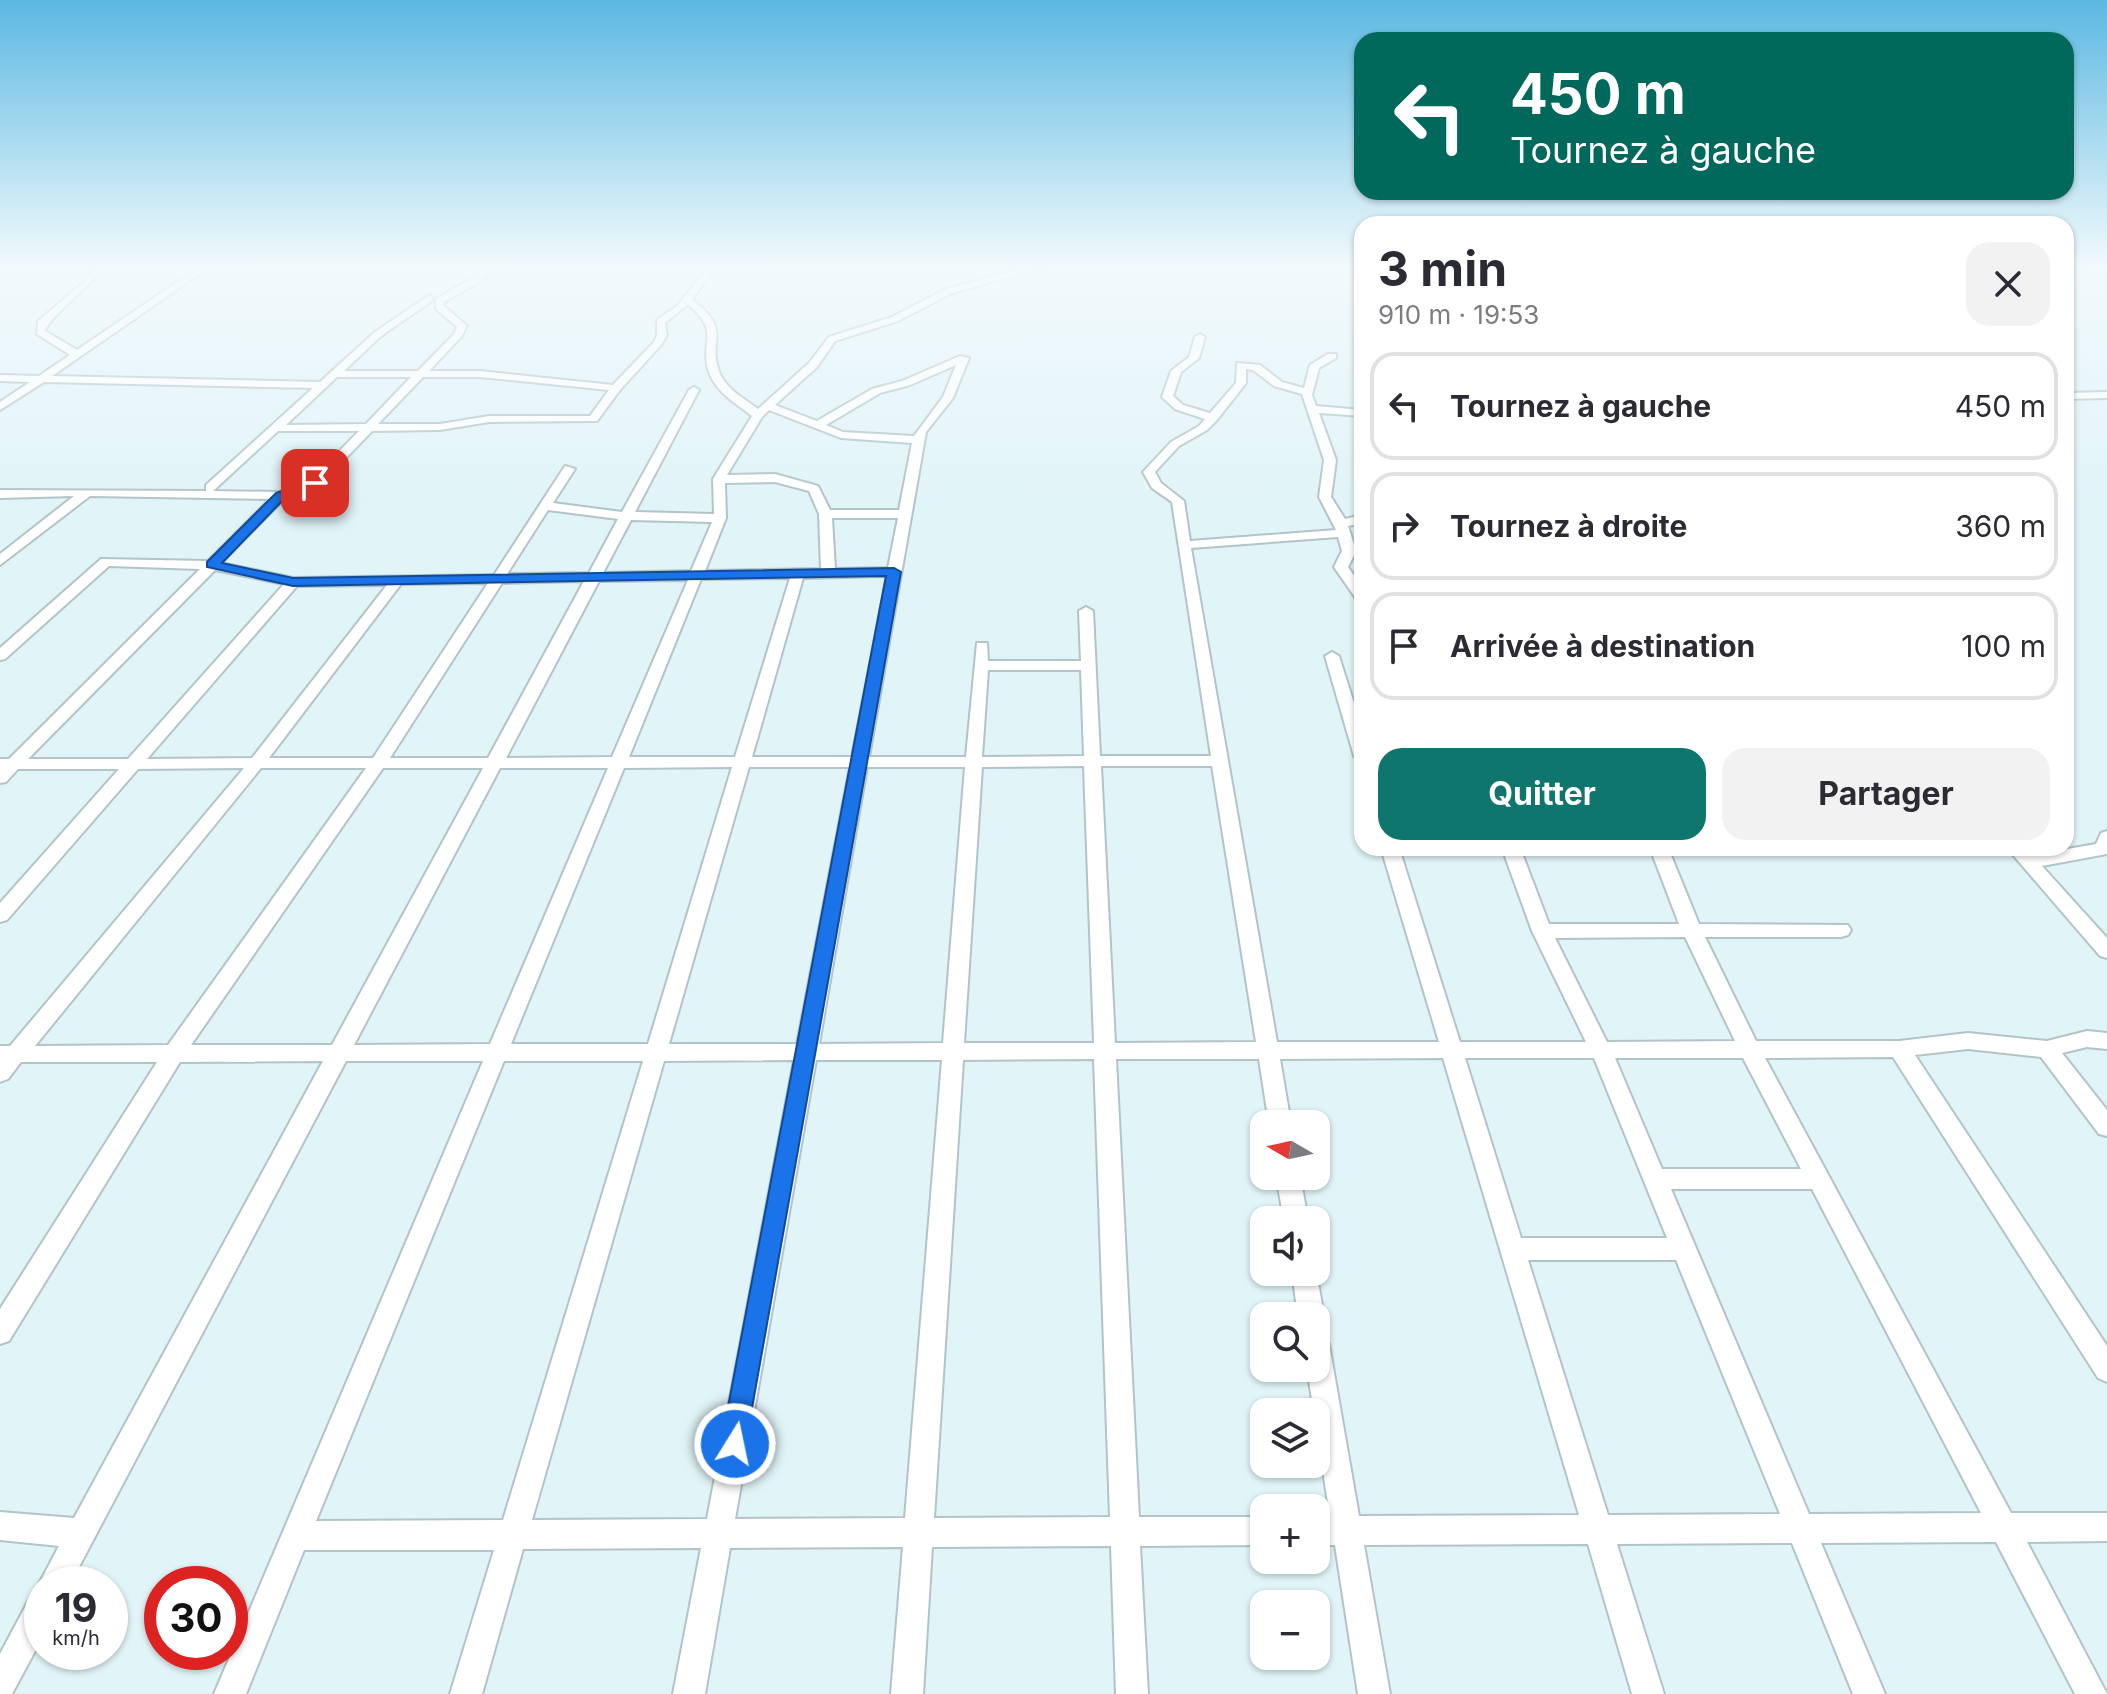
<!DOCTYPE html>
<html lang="fr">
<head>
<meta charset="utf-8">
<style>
  body { margin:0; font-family:Inter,sans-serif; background:#f2f2f3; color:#2b2b33; height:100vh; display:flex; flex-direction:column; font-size:30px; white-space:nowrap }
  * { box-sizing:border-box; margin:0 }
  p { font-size:26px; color:#7c7c81 }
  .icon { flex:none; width:44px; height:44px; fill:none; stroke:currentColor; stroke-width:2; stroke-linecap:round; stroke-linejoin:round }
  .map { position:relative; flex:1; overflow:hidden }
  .panel { position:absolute; left:1354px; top:216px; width:720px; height:640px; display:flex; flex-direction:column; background:#fff; border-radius:24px; box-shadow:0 2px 6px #0004 }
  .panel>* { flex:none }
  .top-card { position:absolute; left:1354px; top:32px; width:720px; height:168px; border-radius:24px; box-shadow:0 2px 6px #0004; background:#00695c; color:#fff; overflow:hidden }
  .needle { width:52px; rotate:279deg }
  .tools { position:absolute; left:1250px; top:1110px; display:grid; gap:16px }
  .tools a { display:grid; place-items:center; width:80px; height:80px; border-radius:16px; background:#fff; box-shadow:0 2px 6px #0004; font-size:40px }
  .speed { position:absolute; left:24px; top:1566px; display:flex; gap:16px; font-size:40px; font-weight:700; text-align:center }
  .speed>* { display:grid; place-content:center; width:104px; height:104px; border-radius:50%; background:#fff; box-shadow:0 2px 6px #0004; line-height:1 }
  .speed small { font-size:20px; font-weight:400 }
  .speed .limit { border:12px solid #d22; background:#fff; color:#111 }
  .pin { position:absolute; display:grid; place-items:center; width:68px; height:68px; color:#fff; margin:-34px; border-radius:16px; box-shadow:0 4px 12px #0006 }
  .me { position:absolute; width:88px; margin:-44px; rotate:10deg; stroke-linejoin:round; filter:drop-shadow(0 0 6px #0008) }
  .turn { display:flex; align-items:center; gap:28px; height:168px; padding:0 24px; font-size:36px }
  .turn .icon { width:104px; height:104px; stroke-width:2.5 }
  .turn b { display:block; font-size:56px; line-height:68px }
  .round { display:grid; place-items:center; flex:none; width:84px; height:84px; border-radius:24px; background:#f2f2f3 }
  .summary { display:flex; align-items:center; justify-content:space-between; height:136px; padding:0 24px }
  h1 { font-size:48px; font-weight:700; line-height:60px }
  .cta { display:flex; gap:16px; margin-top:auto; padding:16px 24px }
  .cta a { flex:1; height:92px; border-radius:24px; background:#0f766e; color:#fff; font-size:32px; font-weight:700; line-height:92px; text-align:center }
  .cta a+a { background:#f2f2f3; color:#2b2b33 }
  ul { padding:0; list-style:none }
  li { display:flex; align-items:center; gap:24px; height:108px; margin:0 16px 12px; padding:0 8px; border:4px solid #e1e1e2; border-radius:24px }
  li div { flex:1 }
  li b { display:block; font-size:30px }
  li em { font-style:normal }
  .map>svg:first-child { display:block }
</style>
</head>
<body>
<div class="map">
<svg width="2107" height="1694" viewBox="0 0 2107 1694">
  <rect width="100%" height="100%" fill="#e1f4f8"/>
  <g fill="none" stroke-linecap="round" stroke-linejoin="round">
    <defs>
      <path id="minor" d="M 97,266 L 106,266 C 93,283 49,317 45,331 L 77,350 L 201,266 L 211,266 L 52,376 L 320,382 L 375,332 L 430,295 L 433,300 L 381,336 L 344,371 L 418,371 L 454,334 L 457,327 L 436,309 L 436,299 L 475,277 L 487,266 L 496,266 L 481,281 L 444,302 L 444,306 L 467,326 L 461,337 L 429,371 L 480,371 L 613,385 L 654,342 L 657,335 L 657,320 L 677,306 L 709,266 L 717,266 L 692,299 C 736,335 704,338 721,376 C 728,390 746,400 758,409 L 809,363 L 829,337 L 892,317 L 946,289 L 1034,266 L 1048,266 L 952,293 L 898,321 L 835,341 L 817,367 L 775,405 L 817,421 L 872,389 L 902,381 L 960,356 L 969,358 L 953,398 L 926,432 L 869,757 L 966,757 L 977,643 L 987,643 L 988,661 L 1081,661 L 1079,611 L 1086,607 L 1093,611 L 1100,756 L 1211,756 L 1172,502 L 1152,488 L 1143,472 L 1171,442 L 1199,426 L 1205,419 L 1175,409 L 1162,397 L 1171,371 L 1189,357 L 1195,337 L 1200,334 L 1205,337 L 1199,358 L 1181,372 L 1173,396 L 1183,405 L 1210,413 L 1236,383 L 1237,363 L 1260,365 L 1282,382 L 1304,388 L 1310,365 L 1328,354 L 1336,354 L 1336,358 L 1319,368 L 1312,395 L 1316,406 L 1362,410 L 1362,416 L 1319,413 L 1336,460 L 1331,497 L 1345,519 L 1362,515 L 1362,523 L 1348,526 L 1356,551 L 1348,567 L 1362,587 L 1362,601 L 1357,600 L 1334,567 L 1342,551 L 1338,537 L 1191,548 L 1277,1042 L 1439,1042 L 1381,848 L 1399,848 L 1460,1042 L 1586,1042 L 1532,931 L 1502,848 L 1520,848 L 1549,924 L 1679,924 L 1650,848 L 1668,848 L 1699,924 L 1848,925 L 1851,930 L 1848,935 L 1841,937 L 1705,937 L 1756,1041 L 1899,1041 L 1968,1033 L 2047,1041 L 2087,1031 L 2107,1033 L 2107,1049 L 2087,1047 L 2062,1053 L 2107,1110 L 2107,1136 L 2099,1134 L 2041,1057 L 1968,1049 L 1915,1055 L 2107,1346 L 2107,1382 L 2098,1378 L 1893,1057 L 1765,1058 L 2011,1513 L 2107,1513 L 2107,1541 L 2027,1542 L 2107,1694 L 2075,1694 L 1996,1542 L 1821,1543 L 1885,1694 L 1853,1694 L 1792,1543 L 1617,1544 L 1664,1694 L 1632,1694 L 1588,1544 L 1364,1545 L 1390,1694 L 1358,1694 L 1335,1545 L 1316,1545 L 1316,1517 L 1330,1516 L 1307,1368 L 1316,1368 L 1316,1332 L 1325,1335 L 1329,1344 L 1359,1516 L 1579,1515 L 1443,1058 L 1280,1059 L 1291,1124 L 1269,1124 L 1259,1059 L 1116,1059 L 1139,1517 L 1264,1517 L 1264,1545 L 1140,1546 L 1148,1694 L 1116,1694 L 1111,1546 L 932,1547 L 923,1694 L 891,1694 L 903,1547 L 730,1548 L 705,1694 L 673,1694 L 701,1548 L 523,1549 L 482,1694 L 450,1694 L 494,1550 L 304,1550 L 246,1694 L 214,1694 L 483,1061 L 346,1061 L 70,1584 L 42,1584 L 42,1591 L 39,1584 L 59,1546 L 0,1540 L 0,1512 L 74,1518 L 323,1061 L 180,1062 L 9,1341 L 0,1344 L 0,1309 L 157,1062 L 21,1062 L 8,1079 L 0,1082 L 0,1046 L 10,1046 L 244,768 L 138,769 L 7,920 L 0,922 L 0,903 L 119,769 L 18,769 L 6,782 L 0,783 L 0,759 L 9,759 L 200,569 L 109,566 L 5,659 L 0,660 L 0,648 L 101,559 L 208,561 L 270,499 L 90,496 L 0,565 L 0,554 L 74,496 L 0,498 L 0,490 L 206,491 L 206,485 L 313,388 L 44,382 L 0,410 L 0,402 L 30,382 L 0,381 L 0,375 L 39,376 L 70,355 L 37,334 L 38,321 L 83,283 ZM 688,304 C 724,335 696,344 711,377 C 719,394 738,405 752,416 L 713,479 L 714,514 L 635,512 L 699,390 L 694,387 L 689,390 L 622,512 L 553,503 L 575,469 L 565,466 L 494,575 L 293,578 L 221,563 L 284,499 L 319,486 L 372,431 L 440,430 L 489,422 L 597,421 L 620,390 L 661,345 L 667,335 L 665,323 ZM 956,365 L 943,397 L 914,436 L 843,432 L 826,425 L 880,393 L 910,385 ZM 1246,369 L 1253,370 L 1274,386 L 1302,394 L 1324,460 L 1319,497 L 1336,530 L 1190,541 L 1184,501 L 1161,483 L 1155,472 L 1179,446 L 1207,430 L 1217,420 L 1246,383 ZM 337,377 L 411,377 L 366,424 L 286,425 ZM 423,377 L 480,377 L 609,390 L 590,416 L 489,416 L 440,424 L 378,424 ZM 769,410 L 841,438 L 912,443 L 899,510 L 830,510 L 818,486 L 775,474 L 727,475 L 762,417 ZM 278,431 L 359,431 L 311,480 L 279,492 L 213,491 ZM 775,482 L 809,491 L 819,514 L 821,569 L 705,571 L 726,518 L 725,483 ZM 548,510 L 618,519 L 589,573 L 507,574 ZM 832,518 L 898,518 L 888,568 L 835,569 ZM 631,520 L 712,522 L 691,571 L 603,573 ZM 215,570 L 284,584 L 128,759 L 28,759 ZM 887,576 L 852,757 L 752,757 L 803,578 ZM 790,578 L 735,757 L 629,757 L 701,579 ZM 688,580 L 612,757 L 506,758 L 599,581 ZM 584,581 L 488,758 L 390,758 L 502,583 ZM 488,583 L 373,758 L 269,758 L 401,584 ZM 387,585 L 252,758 L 147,759 L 297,586 ZM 988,670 L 1081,670 L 1084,756 L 982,757 ZM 1084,766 L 1094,1043 L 964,1043 L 982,767 ZM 1101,766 L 1212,766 L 1256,1042 L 1115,1043 ZM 732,767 L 648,1044 L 511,1044 L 624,768 ZM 749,767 L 850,767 L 797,1044 L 669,1044 ZM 867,767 L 965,767 L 943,1043 L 819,1044 ZM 261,768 L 366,768 L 168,1045 L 35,1046 ZM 383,768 L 483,768 L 332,1045 L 191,1045 ZM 500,768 L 608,768 L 490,1044 L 354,1045 ZM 1685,937 L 1735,1041 L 1607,1042 L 1555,938 ZM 1465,1058 L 1594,1058 L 1667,1238 L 1521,1238 ZM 1615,1058 L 1743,1058 L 1801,1169 L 1662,1169 ZM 1094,1059 L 1110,1517 L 934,1518 L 963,1060 ZM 794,1060 L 707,1519 L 532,1520 L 664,1061 ZM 816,1060 L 942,1060 L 905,1518 L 735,1519 ZM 504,1061 L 643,1061 L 503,1520 L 316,1521 ZM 1671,1189 L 1812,1189 L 1981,1513 L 1809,1514 ZM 1528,1260 L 1676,1260 L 1780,1514 L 1608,1515 Z
        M 2107,392 L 2107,398 L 2066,399 L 2066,393 Z
        M 1332,652 L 1339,656 L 1362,729 L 1362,761 L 1354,756 L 1325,656 Z
        M 2107,831 L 2107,854 L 2042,866 L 2107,938 L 2107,958 L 2100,956 L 2007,848 L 2026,848 L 2033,855 L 2096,844 L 2101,833 Z
        M 1276,1176 L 1300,1176 L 1308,1220 L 1284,1220 Z
        M 1316,1271 L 1324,1316 L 1316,1326 L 1316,1316 L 1298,1316 L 1292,1272 Z
        M 42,1592 L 42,1638 L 12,1694 L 0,1694 L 0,1654 L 31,1596 Z"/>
    </defs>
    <!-- minor casing -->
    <use href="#minor" stroke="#b2c4c8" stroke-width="4"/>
    <!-- minor -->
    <use href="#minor" fill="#fff" fill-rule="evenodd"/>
  </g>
  <!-- sky -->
  <linearGradient id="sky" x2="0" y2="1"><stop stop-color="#5bb8e2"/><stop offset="0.53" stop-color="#f2fafc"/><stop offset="1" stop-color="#f2fafc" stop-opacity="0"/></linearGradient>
  <rect width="2107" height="503" fill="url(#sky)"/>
  <!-- route -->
  <path fill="#1a73e8" stroke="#114b97" stroke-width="2" d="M 315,479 L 320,480 L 320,485 L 284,499 L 222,563 L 293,578 L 894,568 L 901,572 L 744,1453 L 735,1458 L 725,1453 L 721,1444 L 886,576 L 293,586 L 207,567 L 207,562 L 276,493 Z"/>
</svg>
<div class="tools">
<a><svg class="needle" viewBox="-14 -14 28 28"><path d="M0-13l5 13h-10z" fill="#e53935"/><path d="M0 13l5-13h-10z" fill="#7c7c81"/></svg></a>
<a><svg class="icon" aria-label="sound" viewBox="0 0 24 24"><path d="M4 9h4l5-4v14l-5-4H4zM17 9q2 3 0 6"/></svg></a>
<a><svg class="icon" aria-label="search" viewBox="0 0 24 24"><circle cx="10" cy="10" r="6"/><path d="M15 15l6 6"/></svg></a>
<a><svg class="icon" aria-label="layers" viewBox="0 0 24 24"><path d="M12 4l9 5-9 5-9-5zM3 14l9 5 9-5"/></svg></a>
<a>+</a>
<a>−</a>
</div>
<div class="speed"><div>19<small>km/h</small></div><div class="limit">30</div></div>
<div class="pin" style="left:315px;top:483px;background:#d93025"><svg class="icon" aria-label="arrive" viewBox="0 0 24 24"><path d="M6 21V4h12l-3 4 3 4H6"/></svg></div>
<svg class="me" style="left:735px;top:1444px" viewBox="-20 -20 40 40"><circle r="17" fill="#1a73e8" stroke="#fff" stroke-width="3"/><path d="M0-11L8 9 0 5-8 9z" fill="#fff"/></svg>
<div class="top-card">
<div class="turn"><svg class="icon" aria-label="left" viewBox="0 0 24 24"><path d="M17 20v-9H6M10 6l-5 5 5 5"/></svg><div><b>450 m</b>Tournez à gauche</div></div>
</div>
<section class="panel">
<div class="summary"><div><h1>3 min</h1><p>910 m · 19:53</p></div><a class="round"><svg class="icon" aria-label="close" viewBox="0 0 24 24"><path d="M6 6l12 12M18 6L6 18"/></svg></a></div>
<ul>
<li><svg class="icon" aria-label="left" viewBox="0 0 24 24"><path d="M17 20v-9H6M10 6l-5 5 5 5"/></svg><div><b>Tournez à gauche</b></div><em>450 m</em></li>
<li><svg class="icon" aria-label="right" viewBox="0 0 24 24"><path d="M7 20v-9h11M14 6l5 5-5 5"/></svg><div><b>Tournez à droite</b></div><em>360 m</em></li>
<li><svg class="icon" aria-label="arrive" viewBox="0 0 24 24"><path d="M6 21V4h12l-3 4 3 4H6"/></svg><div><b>Arrivée à destination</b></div><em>100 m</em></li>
</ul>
<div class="cta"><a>Quitter</a><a>Partager</a></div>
</section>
</div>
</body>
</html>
